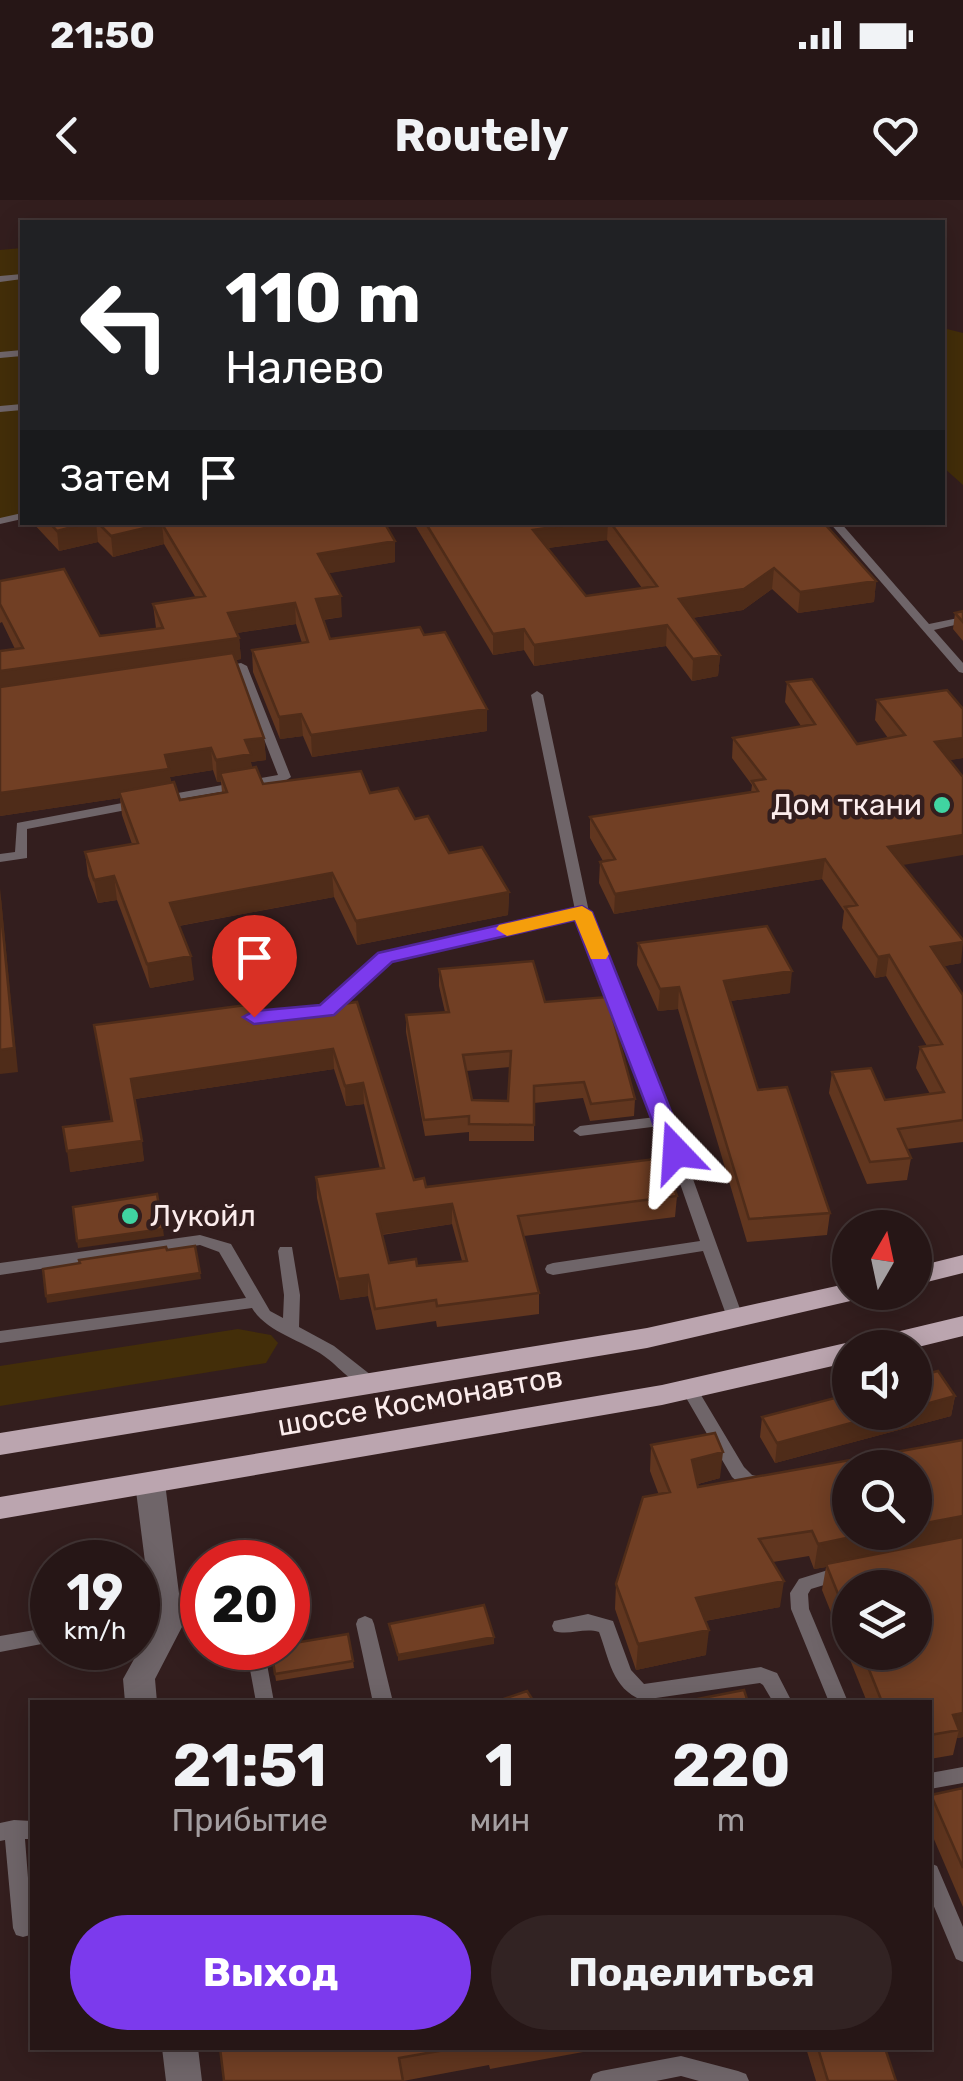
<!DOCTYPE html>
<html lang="ru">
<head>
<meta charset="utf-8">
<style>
  body { margin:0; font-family:Rubik,sans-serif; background:#322323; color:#f1f3f6; height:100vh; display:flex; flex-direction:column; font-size:38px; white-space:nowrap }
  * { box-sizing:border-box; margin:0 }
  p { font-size:32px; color:#a49fa1 }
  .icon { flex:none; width:55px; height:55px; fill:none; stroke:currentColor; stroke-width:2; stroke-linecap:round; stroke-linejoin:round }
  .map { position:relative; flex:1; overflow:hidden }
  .sheet { position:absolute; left:30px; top:1500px; width:902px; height:350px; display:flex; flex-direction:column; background:#261616; border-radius:0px; box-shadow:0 5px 25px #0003,0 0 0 2px #423535 }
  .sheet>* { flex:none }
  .banner { position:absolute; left:20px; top:20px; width:925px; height:305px; border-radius:0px; box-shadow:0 5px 25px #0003,0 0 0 2px #423535; background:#202124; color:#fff; overflow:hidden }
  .needle { width:65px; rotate:9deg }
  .fabs { position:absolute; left:832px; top:1010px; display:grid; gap:20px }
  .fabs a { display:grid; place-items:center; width:100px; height:100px; border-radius:50%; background:#261616; box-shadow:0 5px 25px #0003,0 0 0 2px #423535; font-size:50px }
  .speed { position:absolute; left:30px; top:1340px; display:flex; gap:20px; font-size:50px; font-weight:700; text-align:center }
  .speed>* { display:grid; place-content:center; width:130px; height:130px; border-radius:50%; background:#261616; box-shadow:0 5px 25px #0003,0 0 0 2px #423535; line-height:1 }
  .speed small { font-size:25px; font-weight:400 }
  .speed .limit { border:15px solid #d22; background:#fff; color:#111 }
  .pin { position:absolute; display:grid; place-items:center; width:85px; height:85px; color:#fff; margin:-102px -42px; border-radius:50% 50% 50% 0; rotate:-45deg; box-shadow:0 0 10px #0007 }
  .pin .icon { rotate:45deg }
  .me { position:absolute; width:110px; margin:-55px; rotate:340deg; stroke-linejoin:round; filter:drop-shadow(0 0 8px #0008) }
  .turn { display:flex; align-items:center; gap:35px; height:210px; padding:0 40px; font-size:45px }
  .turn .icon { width:130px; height:130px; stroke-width:2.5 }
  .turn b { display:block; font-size:70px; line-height:85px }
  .then { display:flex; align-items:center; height:95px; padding:0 40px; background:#0003; gap:20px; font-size:38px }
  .eta { display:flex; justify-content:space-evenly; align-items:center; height:170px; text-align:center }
  .eta b { font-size:60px; font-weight:700; line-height:70px }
  .cta { display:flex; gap:20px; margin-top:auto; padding:20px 40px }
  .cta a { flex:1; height:115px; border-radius:60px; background:#7c3aed; color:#fff; font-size:40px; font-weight:700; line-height:115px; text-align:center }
  .cta a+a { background:#322323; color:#f1f3f6 }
  .status { display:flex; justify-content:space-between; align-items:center; height:70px; padding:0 50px; background:#261616; direction:ltr }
  .status svg { height:28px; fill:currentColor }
  header { display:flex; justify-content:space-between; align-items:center; height:130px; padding:0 40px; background:#261616; font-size:45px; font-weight:700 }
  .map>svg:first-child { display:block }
</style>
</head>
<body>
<div class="status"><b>21:50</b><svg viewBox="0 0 49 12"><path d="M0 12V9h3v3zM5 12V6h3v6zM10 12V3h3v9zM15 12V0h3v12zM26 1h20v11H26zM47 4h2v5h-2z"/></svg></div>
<header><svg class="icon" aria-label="back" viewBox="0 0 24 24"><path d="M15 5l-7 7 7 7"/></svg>Routely<svg class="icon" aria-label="heart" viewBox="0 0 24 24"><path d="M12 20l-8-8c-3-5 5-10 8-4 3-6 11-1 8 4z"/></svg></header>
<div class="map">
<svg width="963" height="1881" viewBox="0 0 963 1881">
  <rect width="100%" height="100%" fill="#331e1e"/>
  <!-- green -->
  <path fill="#432e09" d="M 22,48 L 22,316 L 0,321 L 0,50 Z
    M 943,128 L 963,133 L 963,285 L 943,267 Z
    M 238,1129 L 271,1135 L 278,1143 L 266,1163 L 0,1206 L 0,1166 Z"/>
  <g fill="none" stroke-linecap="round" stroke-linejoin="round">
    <!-- service -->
    <path fill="#6f6569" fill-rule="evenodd" d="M 22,74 L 22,79 L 0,82 L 0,76 Z
      M 22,150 L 22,156 L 0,158 L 0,152 Z
      M 22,204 L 22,210 L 0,212 L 0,206 Z
      M 22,313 L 22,319 L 0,324 L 0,318 Z
      M 829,322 L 840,322 L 929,424 L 963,417 L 963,423 L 934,430 L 963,463 L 963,473 L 959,472 Z
      M 241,463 L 247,466 L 291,577 L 285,581 L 157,603 L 157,597 L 161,596 L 278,575 L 237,470 L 219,473 L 213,470 L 215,468 Z
      M 537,491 L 543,495 L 589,712 L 672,921 L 744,1120 L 742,1124 L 730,1124 L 728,1120 L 703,1051 L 553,1075 L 547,1073 L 545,1069 L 547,1065 L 553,1063 L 700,1041 L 660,926 L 580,936 L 573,931 L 580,926 L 656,917 L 577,717 L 390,760 L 331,813 L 317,815 L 310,811 L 312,808 L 322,806 L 380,754 L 575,710 L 531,495 Z
      M 138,600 L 144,604 L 142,607 L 27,629 L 27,658 L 0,662 L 0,654 L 15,652 L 17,623 Z
      M 200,1035 L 231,1044 L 270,1111 L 283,1118 L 284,1095 L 278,1051 L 280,1047 L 292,1047 L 300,1095 L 299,1127 L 334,1146 L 376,1179 L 378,1183 L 376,1187 C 357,1191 339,1166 324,1156 C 301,1140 266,1132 252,1108 L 0,1143 L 0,1131 L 246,1098 L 219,1052 L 200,1045 L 0,1075 L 0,1063 Z
      M 689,1183 L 695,1185 L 744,1267 L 752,1275 L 769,1279 L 772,1284 L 769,1289 C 755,1293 742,1287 732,1277 L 681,1189 L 683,1185 Z
      M 841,1366 L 847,1368 L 850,1373 L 847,1378 L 811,1389 L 808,1394 L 809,1409 L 848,1502 L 829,1502 L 791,1409 L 790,1393 L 799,1379 Z
      M 588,1414 L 613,1421 L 631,1470 L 644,1484 L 761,1467 L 777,1473 L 792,1502 L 773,1502 L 763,1485 L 760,1483 L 642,1500 C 612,1489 609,1458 599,1432 C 584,1427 569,1436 554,1431 L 552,1426 L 554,1421 Z
      M 365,1416 L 372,1419 L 374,1424 L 392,1498 L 389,1502 L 375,1502 L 372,1498 L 356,1424 L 358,1419 Z
      M 168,1417 L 175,1420 L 177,1425 L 175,1430 L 138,1432 L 138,1418 Z
      M 52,1427 L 52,1442 L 0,1452 L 0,1436 Z
      M 246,1448 L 264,1448 L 274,1502 L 256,1502 Z
      M 963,1567 L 963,1583 L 930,1589 L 930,1573 Z
      M 14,1620 L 32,1621 L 32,1639 L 25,1639 L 32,1730 L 30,1735 L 23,1737 L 16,1735 L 13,1728 L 5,1640 L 0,1641 L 0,1623 Z
      M 930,1663 L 937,1666 L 963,1727 L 963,1762 L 956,1759 L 930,1697 Z
      M 681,1856 L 738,1871 L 746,1874 L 749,1881 L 699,1881 L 681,1876 L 656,1881 L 590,1881 L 593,1874 L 601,1871 Z"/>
    <!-- minor -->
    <path fill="#6f6569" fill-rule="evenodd" d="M 150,1272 L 160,1275 L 165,1283 L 183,1425 L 155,1479 L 157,1502 L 125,1502 L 123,1479 L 153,1425 L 135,1283 L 140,1275 Z
      M 162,1848 L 198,1848 L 202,1881 L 166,1881 Z"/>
    <!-- primary -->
    <path fill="#bba5af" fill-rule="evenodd" d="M 963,1055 L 963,1073 L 915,1085 L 915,1067 Z
      M 850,1083 L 850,1092 L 863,1092 L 859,1099 L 647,1148 L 0,1255 L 0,1233 L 647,1128 Z
      M 963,1116 L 963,1136 L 914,1148 L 850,1148 L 850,1162 L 662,1205 L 0,1319 L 0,1297 L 662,1185 L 850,1142 L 859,1145 L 871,1138 Z"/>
  </g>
  <!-- wall -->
  <path fill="#61361f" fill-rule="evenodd" d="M 32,322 L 384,322 L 395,341 L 395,362 L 328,373 L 342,417 L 323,420 L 330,439 L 487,531 L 312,557 L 303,536 L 280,539 L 253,472 L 252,450 L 302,443 L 296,424 L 237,433 L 239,438 L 241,459 L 236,460 L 264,538 L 266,560 L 251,562 L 252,568 L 263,584 L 370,593 L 415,619 L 449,653 L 509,692 L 508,715 L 357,745 L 334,697 L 179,726 L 194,780 L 150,788 L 117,700 L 98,703 L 88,676 L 85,652 L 132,644 L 122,615 L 120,598 L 0,616 L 0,451 L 15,449 L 2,422 L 0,423 L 0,381 L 100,436 L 156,428 L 153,404 L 196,398 L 164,344 L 113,357 L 98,342 L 59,351 ZM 213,570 L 217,582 L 221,582 L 222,592 L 180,600 L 171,582 L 170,577 Z
    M 413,322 L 823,322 L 876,381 L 874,402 L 798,413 L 772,389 L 743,410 L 692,418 L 720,455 L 718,476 L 692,481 L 666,446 L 534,466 L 524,450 L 493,455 ZM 607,340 L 642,388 L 586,396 L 548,348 Z
    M 963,411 L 963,441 L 953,429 L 955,413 Z
    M 787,482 L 857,544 L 888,538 L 875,520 L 877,500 L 963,558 L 949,560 L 903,665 L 961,763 L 944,766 L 963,795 L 963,942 L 907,949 L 911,958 L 907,980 L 867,984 L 829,893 L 832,872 L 885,900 L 930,894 L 916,868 L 920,847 L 927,846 L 886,776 L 875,778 L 842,728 L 844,711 L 822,679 L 614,714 L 599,683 L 600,662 L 603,661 L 590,638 L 590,617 L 751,592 L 752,585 L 732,558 L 733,538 L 801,526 L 785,502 Z
    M 638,743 L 790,793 L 730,801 L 758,890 L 830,1013 L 827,1035 L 747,1042 L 678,809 L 658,811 L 637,765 Z
    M 439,769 L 545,802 L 635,899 L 634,916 L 590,921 L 583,898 L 534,903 L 534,941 L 469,941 L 469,932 L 425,936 L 406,832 L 406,815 L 445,812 L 439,786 ZM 510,867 L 508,901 L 472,900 L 466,871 Z
    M 357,802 L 414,980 L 426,987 L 677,996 L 675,1017 L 524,1036 L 539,1093 L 539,1114 L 437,1127 L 436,1121 L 376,1130 L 368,1096 L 340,1100 L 317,998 L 316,977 L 380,969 L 364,904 L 346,906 L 334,869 L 135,899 L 144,961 L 70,972 L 111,921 L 94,825 L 265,815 ZM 452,1024 L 462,1061 L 417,1066 L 389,1063 L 382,1035 Z
    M 955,1196 L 951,1216 L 775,1263 L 760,1237 L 762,1217 Z
    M 963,1240 L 963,1537 L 957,1538 L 953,1555 L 930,1559 L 930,1502 L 867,1502 L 822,1390 L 826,1367 L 814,1369 L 809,1356 L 773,1362 L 780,1407 L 705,1421 L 706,1455 L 636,1470 L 615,1409 L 616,1384 L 659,1295 L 650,1271 L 651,1245 L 720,1278 L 698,1284 L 698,1287 ZM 850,1388 L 915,1452 L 850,1452 Z
    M 271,1448 L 353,1461 L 354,1468 L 276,1481 Z
    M 963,1588 L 963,1707 L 930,1630 L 931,1595 Z
    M 220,1848 L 605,1848 L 490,1869 L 489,1865 L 403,1881 Z
    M 806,1848 L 885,1848 L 896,1881 L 816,1881 Z"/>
  <!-- shaded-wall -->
  <path fill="#4f2c19" d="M 91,322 L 96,322 L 98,342 L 59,351 L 57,331 Z
    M 588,322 L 608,322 L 607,340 L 533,350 L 533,330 Z
    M 162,324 L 164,344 L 113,357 L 111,336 Z
    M 395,341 L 395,362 L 319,375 L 318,354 Z
    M 774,368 L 772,389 L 743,410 L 677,420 L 679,399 Z
    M 876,381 L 874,402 L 798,413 L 800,392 Z
    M 341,396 L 342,417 L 318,420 L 316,399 Z
    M 295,403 L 296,424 L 230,434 L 228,413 Z
    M 667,425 L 666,446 L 534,466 L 534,445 Z
    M 524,429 L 524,450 L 493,455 L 493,434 Z
    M 239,438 L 241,459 L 0,493 L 0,471 Z
    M 720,455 L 718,476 L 692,481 L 693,459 Z
    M 487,509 L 487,531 L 312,557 L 311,535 Z
    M 301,514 L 303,536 L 280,539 L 279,517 Z
    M 264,538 L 266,560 L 251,562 L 252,576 L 220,573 L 221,582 L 217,582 L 216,560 L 245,540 Z
    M 963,538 L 963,558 L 932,563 L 935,542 Z
    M 211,548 L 213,570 L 170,577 L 172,591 L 119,592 L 120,598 L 0,616 L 0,593 L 165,555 Z
    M 963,635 L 963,655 L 885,668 L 888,647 Z
    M 825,659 L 822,679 L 614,714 L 615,694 Z
    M 332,673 L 334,697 L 172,727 L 170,703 Z
    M 114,676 L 117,700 L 98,703 L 94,680 Z
    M 0,688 L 18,872 L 0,874 Z
    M 509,692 L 508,715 L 357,745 L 356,721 Z
    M 963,742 L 961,763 L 928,769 L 931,747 Z
    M 889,755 L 886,776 L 875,778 L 878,757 Z
    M 191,756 L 194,780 L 150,788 L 147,764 Z
    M 792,771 L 790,793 L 722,802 L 724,781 Z
    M 679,787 L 678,809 L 658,811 L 660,789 Z
    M 333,849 L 334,869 L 134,899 L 131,879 Z
    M 363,883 L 364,904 L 346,906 L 345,886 Z
    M 142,941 L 144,961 L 70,972 L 67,951 Z
    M 452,1004 L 452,1024 L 377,1035 L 377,1014 Z
    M 163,1029 L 164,1036 L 78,1048 L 77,1041 Z
    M 200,1073 L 201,1079 L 47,1103 L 46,1096 Z
    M 368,1075 L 368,1096 L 340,1100 L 338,1079 Z
    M 955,1196 L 951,1216 L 775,1263 L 777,1243 L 892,1212 L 915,1212 L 915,1207 Z
    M 723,1252 L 720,1278 L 690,1286 L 692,1260 Z
    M 963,1316 L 963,1338 L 826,1364 L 826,1367 L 814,1369 L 818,1344 L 875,1332 L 915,1332 L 915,1325 Z
    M 784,1381 L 780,1407 L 693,1423 L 696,1398 Z
    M 709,1430 L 706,1455 L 636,1470 L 638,1444 Z
    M 494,1437 L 494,1444 L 398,1461 L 398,1455 Z
    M 963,1513 L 963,1537 L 957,1538 L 959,1530 L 953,1515 Z"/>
  <!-- building -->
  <path fill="#713f24" stroke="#4f2c19" stroke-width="2.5" fill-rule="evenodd" d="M 49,322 L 91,322 L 57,331 Z
    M 97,322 L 384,322 L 395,341 L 318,354 L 341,396 L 316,399 L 330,439 L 420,427 L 424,435 L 445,432 L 487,509 L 311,535 L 301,514 L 279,517 L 252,450 L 308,442 L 295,403 L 228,413 L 239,438 L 0,471 L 0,451 L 23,448 L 0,404 L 0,381 L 64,369 L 100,436 L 163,428 L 153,404 L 205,396 L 162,324 L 111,336 Z
    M 425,322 L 588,322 L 533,330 L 586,396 L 657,386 L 610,322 L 823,322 L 876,381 L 800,392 L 774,368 L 744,389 L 679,399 L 720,455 L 693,459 L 667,425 L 534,445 L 524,429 L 493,434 Z
    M 963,411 L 963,422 L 955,413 Z
    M 233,453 L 264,538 L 245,540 L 251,554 L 216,560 L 211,548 L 165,555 L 169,569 L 0,593 L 0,487 Z
    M 812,479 L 857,544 L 905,535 L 877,500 L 947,490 L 963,509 L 963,538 L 935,542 L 963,577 L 963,635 L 888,647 L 963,740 L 963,742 L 931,747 L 963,795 L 963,920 L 898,929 L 911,958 L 870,962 L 832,872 L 871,868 L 885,900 L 944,892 L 920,847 L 942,844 L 889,755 L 878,757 L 845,707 L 857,705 L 825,659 L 615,694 L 600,662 L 615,659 L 590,617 L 758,591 L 752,581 L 765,579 L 733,538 L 815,524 L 787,482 Z
    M 256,567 L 263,584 L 361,571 L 370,593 L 398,588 L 415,619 L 428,616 L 449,653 L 482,647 L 509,692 L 356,721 L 332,673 L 170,703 L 191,756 L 147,764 L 114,676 L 94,680 L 85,652 L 138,643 L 119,592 L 174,582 L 180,600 L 227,592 L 220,573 Z
    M 0,700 L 14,848 L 0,850 Z
    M 767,726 L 792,771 L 724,781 L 758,890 L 787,887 L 830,1013 L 749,1019 L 679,787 L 660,789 L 638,743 Z
    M 533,761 L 545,802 L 607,797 L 635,899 L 591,904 L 584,882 L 534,886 L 534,925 L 469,924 L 469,916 L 424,920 L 406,815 L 449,812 L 439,769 ZM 511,851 L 508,901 L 472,900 L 463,855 Z
    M 357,802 L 414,980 L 424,978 L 426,987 L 663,958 L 677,996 L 518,1016 L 539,1093 L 437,1106 L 436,1100 L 375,1109 L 368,1075 L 338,1079 L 316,977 L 384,968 L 363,883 L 345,886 L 333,849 L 131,879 L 142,941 L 67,951 L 63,927 L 112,921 L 94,825 L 262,803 L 265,815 ZM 452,1004 L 467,1061 L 417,1066 L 416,1059 L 389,1063 L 377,1014 Z
    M 157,994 L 163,1029 L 77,1041 L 73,1007 Z
    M 195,1046 L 200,1073 L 46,1096 L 43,1069 L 80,1063 L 79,1060 L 166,1047 L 167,1050 Z
    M 938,1171 L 955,1196 L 915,1207 L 915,1177 Z
    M 850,1194 L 850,1212 L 892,1212 L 777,1243 L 762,1217 Z
    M 715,1233 L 723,1252 L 692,1260 L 698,1287 L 963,1240 L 963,1316 L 915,1325 L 915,1268 L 850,1268 L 850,1332 L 875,1332 L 818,1344 L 812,1331 L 759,1339 L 784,1381 L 696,1398 L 709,1430 L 638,1444 L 616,1384 L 643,1297 L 670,1292 L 651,1245 Z
    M 963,1337 L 963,1513 L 953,1515 L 959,1530 L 930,1535 L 930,1502 L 882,1502 L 862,1452 L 915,1452 L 915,1388 L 850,1388 L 850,1424 L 826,1364 Z
    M 484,1405 L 494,1437 L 398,1455 L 389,1424 Z
    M 348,1434 L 353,1461 L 275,1474 L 271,1448 L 288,1448 L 288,1444 Z
    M 744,1490 L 748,1502 L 682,1502 Z
    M 527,1491 L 534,1502 L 495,1502 Z
    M 963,1588 L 963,1668 L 931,1595 Z
    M 220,1848 L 456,1848 L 399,1858 L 403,1881 L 224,1881 Z
    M 818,1848 L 885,1848 L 896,1881 L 828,1881 Z"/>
  <!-- route -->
  <path fill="#7c3aed" stroke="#51269a" stroke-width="2.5" d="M 582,706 L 592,712 L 687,952 L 684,957 L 667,957 L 664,952 L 575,720 L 392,762 L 334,815 L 254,824 L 243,817 L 254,811 L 320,805 L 378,753 Z"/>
  <!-- slow -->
  <path fill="#f59e0b" d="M 582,706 L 592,712 L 609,754 L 606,759 L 591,759 L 575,720 L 507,736 L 496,729 L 499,725 Z"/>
  <!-- markers -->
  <g fill="#40d4a1" stroke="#331e1e" stroke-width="4">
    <circle cx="942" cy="605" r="10"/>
    <circle cx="130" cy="1016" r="10"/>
  </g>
  <g text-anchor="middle" stroke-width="9" stroke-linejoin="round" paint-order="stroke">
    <!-- poi labels -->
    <g font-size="30" fill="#fbecec" stroke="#331e1e" text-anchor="end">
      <text x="922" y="615">Дом ткани</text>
      <text x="150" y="1026" text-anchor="start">Лукойл</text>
    </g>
    <!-- street labels -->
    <g font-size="30" fill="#fbecec" stroke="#331e1e">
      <text transform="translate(420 1201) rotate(-10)" y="10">шоссе Космонавтов</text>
    </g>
  </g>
</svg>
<div class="fabs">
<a><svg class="needle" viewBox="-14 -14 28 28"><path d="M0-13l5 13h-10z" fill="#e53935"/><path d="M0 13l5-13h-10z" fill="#a49fa1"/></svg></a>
<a><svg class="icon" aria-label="sound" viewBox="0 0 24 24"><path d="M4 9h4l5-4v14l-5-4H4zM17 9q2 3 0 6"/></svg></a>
<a><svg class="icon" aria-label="search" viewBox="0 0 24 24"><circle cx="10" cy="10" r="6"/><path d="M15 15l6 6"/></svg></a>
<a><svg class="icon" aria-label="layers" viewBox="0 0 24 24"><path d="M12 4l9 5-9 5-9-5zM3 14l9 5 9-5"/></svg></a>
</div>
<div class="speed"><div>19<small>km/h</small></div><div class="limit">20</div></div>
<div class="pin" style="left:254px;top:817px;background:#d93025"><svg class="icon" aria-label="arrive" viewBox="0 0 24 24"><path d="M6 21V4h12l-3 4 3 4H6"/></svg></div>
<svg class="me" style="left:676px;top:952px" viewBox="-20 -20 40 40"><path d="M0-17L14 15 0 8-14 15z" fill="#7c3aed" stroke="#fff" stroke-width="4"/></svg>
<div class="banner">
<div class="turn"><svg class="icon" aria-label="left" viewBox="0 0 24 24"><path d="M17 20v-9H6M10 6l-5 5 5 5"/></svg><div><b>110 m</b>Налево</div></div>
<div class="then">Затем<svg class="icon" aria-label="arrive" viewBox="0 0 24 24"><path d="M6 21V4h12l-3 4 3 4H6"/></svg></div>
</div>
<section class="sheet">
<div class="eta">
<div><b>21:51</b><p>Прибытие</p></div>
<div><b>1</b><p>мин</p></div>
<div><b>220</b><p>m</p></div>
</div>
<div class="cta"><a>Выход</a><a>Поделиться</a></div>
</section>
</div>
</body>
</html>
